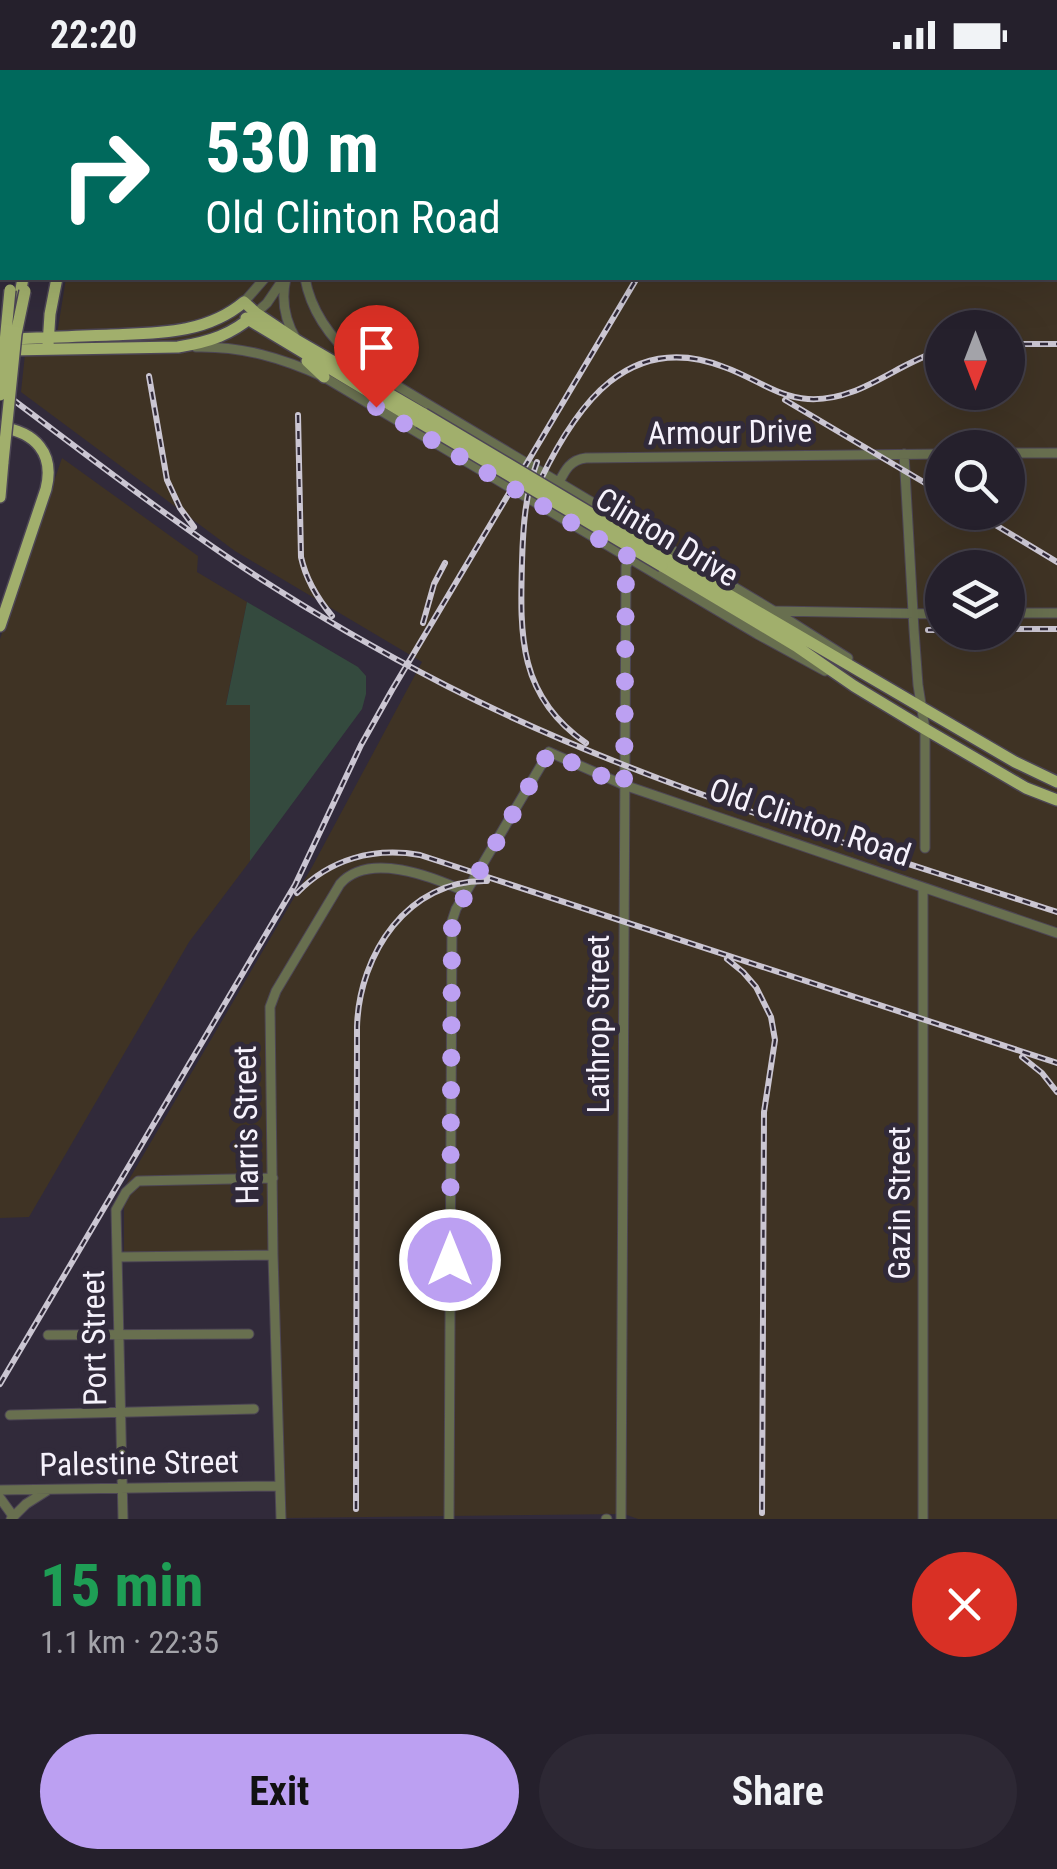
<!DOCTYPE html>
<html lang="en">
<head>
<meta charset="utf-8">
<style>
  body { margin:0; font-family:"Roboto Condensed",sans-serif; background:#2d2834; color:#f1f3f6; height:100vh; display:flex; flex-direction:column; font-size:38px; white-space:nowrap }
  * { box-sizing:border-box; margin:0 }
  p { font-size:32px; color:#a3a3a9 }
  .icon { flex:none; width:55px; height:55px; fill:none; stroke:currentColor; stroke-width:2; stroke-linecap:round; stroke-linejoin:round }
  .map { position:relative; height:1449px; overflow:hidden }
  .panel { display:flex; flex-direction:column; background:#25202c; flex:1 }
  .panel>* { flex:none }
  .banner { position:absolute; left:0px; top:0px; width:1058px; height:210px; box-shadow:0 10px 40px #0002,0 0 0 2px #423e48; background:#00695c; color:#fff; overflow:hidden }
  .needle { width:65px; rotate:180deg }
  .buttons { position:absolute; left:925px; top:240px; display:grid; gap:20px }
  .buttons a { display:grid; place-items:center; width:100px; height:100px; border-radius:50%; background:#25202c; box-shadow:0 10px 40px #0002,0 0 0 2px #423e48; font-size:50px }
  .pin { position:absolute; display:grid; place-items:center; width:85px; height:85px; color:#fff; margin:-102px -42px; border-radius:50% 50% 50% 0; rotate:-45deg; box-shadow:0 0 10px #0007 }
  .pin .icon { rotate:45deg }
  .me { position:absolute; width:110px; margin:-55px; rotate:0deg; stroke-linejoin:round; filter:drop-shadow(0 0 8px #0008) }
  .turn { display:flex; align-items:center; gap:35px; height:210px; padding:0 40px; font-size:45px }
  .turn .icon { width:130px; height:130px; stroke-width:2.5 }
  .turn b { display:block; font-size:70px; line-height:85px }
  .round { display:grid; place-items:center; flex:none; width:105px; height:105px; border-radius:52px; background:#2d2834 }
  .summary { display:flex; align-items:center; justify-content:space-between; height:170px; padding:0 40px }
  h1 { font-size:60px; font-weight:700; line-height:75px; color:#1e9e55 }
  .primary-button { display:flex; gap:20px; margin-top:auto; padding:20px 40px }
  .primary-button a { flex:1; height:115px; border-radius:60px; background:#bca0f2; color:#111; font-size:40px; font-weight:700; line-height:115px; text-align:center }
  .primary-button a+a { background:#2d2834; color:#f1f3f6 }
  .status { display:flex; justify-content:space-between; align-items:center; height:70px; padding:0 50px; background:#25202c; direction:ltr }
  .status svg { height:28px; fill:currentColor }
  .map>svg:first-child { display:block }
</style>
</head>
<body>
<div class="status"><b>22:20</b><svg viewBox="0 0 49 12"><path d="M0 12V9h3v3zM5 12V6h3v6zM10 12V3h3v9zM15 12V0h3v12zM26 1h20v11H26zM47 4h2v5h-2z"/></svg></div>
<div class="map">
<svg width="1057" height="1449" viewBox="0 0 1057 1449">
  <rect width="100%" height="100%" fill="#312a3a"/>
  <!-- industrial -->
  <path fill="#3f3324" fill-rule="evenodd" d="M 0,0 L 76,0 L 75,2 L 2,2 L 2,132 L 0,138 Z
    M 421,0 L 779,0 L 780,2 L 419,2 Z
    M 878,0 L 1057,0 L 1057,110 L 1055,111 L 1055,2 L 880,2 Z
    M 1055,198 L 1057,198 L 1057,1449 L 638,1449 L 624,1444 L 286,1448 L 277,1181 L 124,1183 L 124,1118 L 312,797 L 422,592 L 235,481 L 21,322 L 25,284 L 54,283 L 66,208 L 980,208 L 991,212 L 1012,208 L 1055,208 ZM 942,258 L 1008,258 L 1008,322 L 942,322 ZM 942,378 L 1008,378 L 1008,442 L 942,442 ZM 942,498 L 1008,498 L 1008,562 L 942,562 Z
    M 62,388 L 198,486 L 197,502 L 247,532 L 226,634 L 250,634 L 250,791 L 189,872 L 29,1147 L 0,1148 L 0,569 Z"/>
  <!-- green -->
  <path fill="#344a3e" d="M 247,532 L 358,597 L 366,606 L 366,624 L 362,639 L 250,791 L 250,635 L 226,635 Z"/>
  <!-- water -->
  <path fill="#5d7f91" d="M 218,0 L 421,0 L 419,2 L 221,2 Z"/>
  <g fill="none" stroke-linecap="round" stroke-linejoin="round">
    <defs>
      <path id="minor" d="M 286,208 C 281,230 284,249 296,269
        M 305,208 C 311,243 332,270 359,293 L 774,541 L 848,588
        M 244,232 L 265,208
        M 256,243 L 267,233 L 282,211
        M 196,277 C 242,276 282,288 324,307 L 757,564 L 825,601
        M 1008,383 L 1057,383
        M 904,384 L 914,560 L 918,615 L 925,659 L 925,778
        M 556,418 C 564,403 568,390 586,388 L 942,384
        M 775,541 L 942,544
        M 1008,543 L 1057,543
        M 118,1187 L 273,1185
        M 48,1265 L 249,1264
        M 10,1345 L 254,1339
        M 0,1420 L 280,1416
        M 0,1428 L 13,1446
        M 11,1449 L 26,1434 L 48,1420
        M 123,1449 L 116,1140 L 126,1122 L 138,1111 L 273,1108
        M 281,1449 L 273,1185 L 270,937 L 276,921 L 340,814 C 369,781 433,807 466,822
        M 449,1449 L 452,851 L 456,839 L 549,682 L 624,715 L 1057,863
        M 606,1449 L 607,1449
        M 621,1449 L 626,496 L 645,465
        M 923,1449 L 923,818"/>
      <path id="major" d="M 107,2 L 109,0
        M 143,2 L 145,1
        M 187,2 L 190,0
        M 0,154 L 2,148
        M 19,230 L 23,208
        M 246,248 L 419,352
        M 9,269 C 43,268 77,266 111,265 C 158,263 206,264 244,232 L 256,243 L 298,271 L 424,344
        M 48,275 L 50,244 L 57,208
        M 9,280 L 178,277 C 209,272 232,265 256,243
        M 307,291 L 324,307
        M 346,292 L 370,300
        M 0,357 C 35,362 55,383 46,419 L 0,556
        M 0,427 L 3,392
        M 666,488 L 1015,692 L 1057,712
        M 662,496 L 796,576 L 854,616 L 925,659 L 1026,718 L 1057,730"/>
    </defs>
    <!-- minor casing -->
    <use href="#minor" stroke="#4d4655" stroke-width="11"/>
    <!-- major casing -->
    <use href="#major" stroke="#4d4655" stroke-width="14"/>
    <!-- minor -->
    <use href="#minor" stroke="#686f4f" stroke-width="9"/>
    <!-- major -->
    <use href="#major" stroke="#a1af6c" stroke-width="11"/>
    <defs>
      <path id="rail" d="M 759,2 L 761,0
        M 1055,55 L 1057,45
        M 1008,274 L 1057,274
        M 149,306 L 167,410 L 180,438 L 194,457
        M 0,320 C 75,376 148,433 226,486 C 297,534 371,577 447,616 C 641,715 851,774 1057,842
        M 785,330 L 942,423
        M 298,345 L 301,487 C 306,510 317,528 332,546
        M 537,392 C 525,425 523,457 522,492 C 520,565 518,626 586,673
        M 540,411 C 576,336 628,260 724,297 C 753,307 777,327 808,329 C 860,332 896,293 942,280
        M 974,442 L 1057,492
        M 423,553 L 434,514 L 445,493
        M 1008,559 L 1057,559
        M 928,560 L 942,560
        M 297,823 C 330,789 373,777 420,785 L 1057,993
        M 727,889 L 743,902 L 756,917 L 771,947 L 775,970 L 764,1042 L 762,1443
        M 1022,987 L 1042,1003 L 1057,1022
        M 0,1314 L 295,815 L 361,675 L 392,620 L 637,208
        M 356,1439 L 357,957 C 359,884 408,809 487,811"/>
    </defs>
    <!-- rail casing -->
    <use href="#rail" stroke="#cbc6d2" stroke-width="6"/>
    <!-- rail -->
    <use href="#rail" stroke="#312a3a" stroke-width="2.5" stroke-dasharray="8" stroke-linecap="butt"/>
    <defs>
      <path id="major-bridge" d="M 0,325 L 10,220
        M 424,344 L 666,488
        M 419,352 L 662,496
        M 3,392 L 16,264 L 25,221"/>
    </defs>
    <!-- major-bridge casing -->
    <use href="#major-bridge" stroke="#4d4655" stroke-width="14" stroke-linecap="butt"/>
    <!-- major-bridge -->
    <use href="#major-bridge" stroke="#a1af6c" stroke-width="11"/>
  </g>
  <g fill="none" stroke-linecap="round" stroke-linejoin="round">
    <!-- route -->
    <path stroke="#bca0f2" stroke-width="18" stroke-dasharray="0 32.4" d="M 376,337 L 631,488 L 626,496 L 624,716 L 549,682 L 454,845 L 452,858 L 450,1190"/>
  </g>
  <g text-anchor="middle" stroke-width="10" stroke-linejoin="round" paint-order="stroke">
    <!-- street labels -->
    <g font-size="32" fill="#f6f2fc" stroke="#312a3a">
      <text transform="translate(730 362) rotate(-1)" y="11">Armour Drive</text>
      <text transform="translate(667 467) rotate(31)" y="11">Clinton Drive</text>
      <text transform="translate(810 752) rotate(19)" y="11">Old Clinton Road</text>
      <text transform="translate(598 954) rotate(-90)" y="11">Lathrop Street</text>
      <text transform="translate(246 1055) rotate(-91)" y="11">Harris Street</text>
      <text transform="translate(899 1133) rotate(-90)" y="11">Gazin Street</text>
      <text transform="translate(94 1268) rotate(-91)" y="11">Port Street</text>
      <text transform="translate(139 1393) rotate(-1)" y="11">Palestine Street</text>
    </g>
  </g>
</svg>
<div class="buttons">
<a><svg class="needle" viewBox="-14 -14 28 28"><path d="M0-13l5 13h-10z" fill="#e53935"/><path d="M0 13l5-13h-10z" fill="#a3a3a9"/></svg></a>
<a><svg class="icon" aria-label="search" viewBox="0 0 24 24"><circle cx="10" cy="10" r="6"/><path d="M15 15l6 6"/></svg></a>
<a><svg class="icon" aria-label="layers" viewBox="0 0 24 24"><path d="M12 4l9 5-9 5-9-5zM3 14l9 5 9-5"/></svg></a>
</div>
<div class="pin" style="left:376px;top:337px;background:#d93025"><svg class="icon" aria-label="arrive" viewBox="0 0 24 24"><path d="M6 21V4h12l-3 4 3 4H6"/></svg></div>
<svg class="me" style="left:450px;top:1190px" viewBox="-20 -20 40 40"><circle r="17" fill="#bca0f2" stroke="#fff" stroke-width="3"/><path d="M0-11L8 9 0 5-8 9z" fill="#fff"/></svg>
<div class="banner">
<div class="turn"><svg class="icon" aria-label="right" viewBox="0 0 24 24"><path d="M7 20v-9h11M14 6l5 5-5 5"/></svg><div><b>530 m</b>Old Clinton Road</div></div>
</div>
</div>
<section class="panel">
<div class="summary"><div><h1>15 min</h1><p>1.1 km · 22:35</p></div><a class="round" style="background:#d93025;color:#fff"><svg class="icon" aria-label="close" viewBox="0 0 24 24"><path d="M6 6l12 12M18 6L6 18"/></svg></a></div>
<div class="primary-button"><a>Exit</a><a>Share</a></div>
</section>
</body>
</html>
